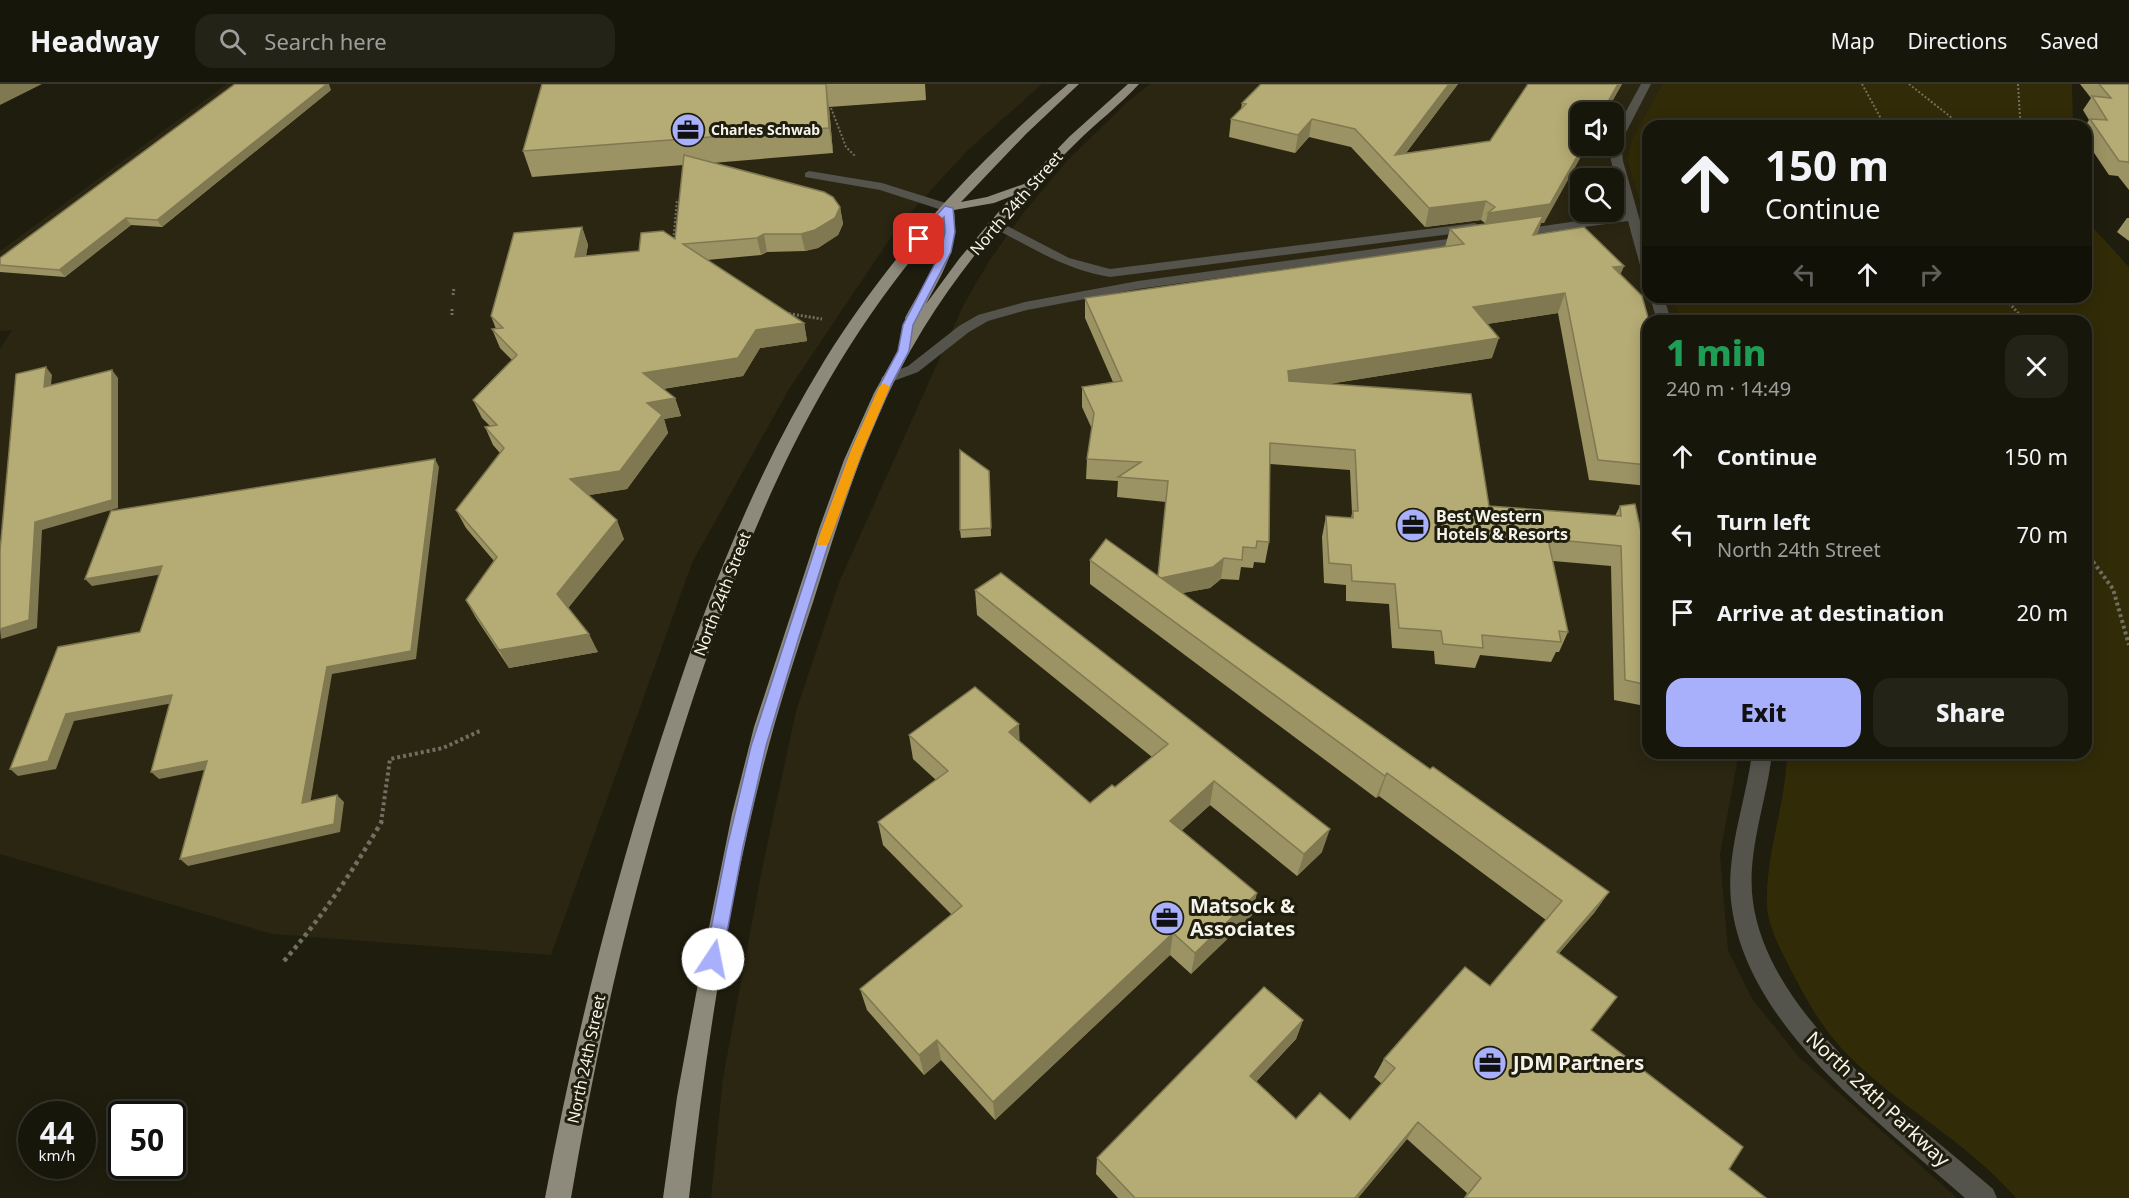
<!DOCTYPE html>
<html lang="en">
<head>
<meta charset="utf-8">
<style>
  body { margin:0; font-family:"Noto Sans",sans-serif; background:#242318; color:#f1f3f6; height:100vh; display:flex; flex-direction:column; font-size:22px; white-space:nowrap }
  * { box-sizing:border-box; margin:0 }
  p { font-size:20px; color:#9e9f9c }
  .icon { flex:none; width:33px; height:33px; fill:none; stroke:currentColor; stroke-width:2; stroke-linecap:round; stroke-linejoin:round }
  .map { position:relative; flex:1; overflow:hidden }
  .drawer { position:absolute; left:1642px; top:231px; width:450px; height:444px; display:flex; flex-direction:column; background:#17160a; border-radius:18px; box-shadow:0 3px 15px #0003,0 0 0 2px #36352b }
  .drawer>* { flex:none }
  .banner { position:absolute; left:1642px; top:36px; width:450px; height:183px; border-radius:18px; box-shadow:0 3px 15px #0003,0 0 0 2px #36352b; background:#17160a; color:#f1f3f6; overflow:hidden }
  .tools { position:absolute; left:1570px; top:18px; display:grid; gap:12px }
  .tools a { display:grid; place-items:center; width:54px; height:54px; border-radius:12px; background:#17160a; box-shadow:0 3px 15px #0003,0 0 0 2px #36352b; font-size:30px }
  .speed { position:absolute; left:18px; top:1017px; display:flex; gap:12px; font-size:30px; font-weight:700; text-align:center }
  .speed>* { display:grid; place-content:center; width:78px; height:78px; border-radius:50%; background:#17160a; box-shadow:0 3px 15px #0003,0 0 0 2px #36352b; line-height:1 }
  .speed small { font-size:15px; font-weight:400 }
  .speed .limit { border:3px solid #111; border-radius:9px; background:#fff; color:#111 }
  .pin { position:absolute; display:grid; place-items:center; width:51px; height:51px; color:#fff; margin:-26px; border-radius:12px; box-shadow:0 3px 9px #0006 }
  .me { position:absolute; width:66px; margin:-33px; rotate:11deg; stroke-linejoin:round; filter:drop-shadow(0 0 4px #0008) }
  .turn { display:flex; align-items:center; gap:21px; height:126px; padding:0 24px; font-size:27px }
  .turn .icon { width:78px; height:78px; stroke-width:2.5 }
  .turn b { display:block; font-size:42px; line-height:51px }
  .lanes { display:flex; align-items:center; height:57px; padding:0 24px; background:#0003; justify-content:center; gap:30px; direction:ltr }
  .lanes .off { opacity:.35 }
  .round { display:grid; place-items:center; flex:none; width:63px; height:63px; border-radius:18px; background:#242318 }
  .head { display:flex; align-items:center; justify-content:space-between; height:102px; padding:0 24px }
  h1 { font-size:36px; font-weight:800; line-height:45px; color:#1e9e55 }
  .button { display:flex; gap:12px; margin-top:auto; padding:12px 24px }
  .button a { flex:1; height:69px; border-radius:18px; background:#a8b0fc; color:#111; font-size:24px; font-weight:800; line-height:69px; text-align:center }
  .button a+a { background:#242318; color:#f1f3f6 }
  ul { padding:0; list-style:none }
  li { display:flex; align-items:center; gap:18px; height:78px; padding:0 24px }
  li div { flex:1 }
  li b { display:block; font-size:22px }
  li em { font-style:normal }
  header { display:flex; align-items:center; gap:36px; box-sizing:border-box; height:84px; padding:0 30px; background:#17160a; border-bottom:2px solid #36352b }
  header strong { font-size:28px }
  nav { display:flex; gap:33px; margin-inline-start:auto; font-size:21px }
  .search { width:420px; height:54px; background:#242318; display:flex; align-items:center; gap:15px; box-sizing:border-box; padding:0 21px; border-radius:18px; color:#9e9f9c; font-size:22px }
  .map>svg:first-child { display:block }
</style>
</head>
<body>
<header>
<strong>Headway</strong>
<div class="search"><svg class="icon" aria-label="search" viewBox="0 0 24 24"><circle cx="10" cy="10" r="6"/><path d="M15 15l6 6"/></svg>Search here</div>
<nav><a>Map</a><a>Directions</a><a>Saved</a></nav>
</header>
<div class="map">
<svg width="2129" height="1114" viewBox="0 0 2129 1114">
  <rect width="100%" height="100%" fill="#1f1d0e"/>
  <!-- built -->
  <path fill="#2a2611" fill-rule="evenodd" d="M 227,0 L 1042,0 L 967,67 L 900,140 L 789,305 L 692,479 L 551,871 L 272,850 L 0,770 L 0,265 L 12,246 L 0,247 L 0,167 Z
    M 1150,0 L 1662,0 L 1631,57 L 1627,76 L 1648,146 L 1648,213 L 1672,213 L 1680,237 L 1648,237 L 1648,669 L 1739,669 L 1720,771 L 1728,866 L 1752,915 L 1800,974 L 1957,1114 L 711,1114 L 723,994 L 762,785 L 796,627 L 840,496 L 964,220 L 989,177 L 1021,132 L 1066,78 L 1127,18 ZM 1581,28 L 1614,28 L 1614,62 L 1581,62 ZM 1581,94 L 1614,94 L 1614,128 L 1581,128 Z"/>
  <!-- green -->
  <path fill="#312b08" d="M 1662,0 L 2072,0 L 2073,42 L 1648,42 L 1648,146 L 1627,76 L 1631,57 Z
    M 2087,137 L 2129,183 L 2129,1114 L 2016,1114 C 1966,1056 1895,1021 1843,966 C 1820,941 1804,912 1789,882 C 1781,867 1767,839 1767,822 C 1765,770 1786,721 1787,669 L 2086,669 L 2086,237 L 1680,237 L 1672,213 L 2086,213 Z"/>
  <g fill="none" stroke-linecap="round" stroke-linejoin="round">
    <!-- path-far3 -->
    <path stroke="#716f62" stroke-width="2" stroke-dasharray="2 2" stroke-linecap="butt" d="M 1862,0 L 1885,42
      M 1909,0 L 1962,42
      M 2018,0 L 2020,33 L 2024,42
      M 831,24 L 846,63 L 855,72
      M 673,159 L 677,115"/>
    <!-- path-far2 -->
    <path stroke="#716f62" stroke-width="3" stroke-dasharray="2 2" stroke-linecap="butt" d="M 453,211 L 454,204
      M 2004,213 L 2025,237
      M 452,225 L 452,231
      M 785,229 L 822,235"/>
    <!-- path-far1 -->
    <path stroke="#716f62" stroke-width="4" stroke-dasharray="3 3" stroke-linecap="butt" d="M 2086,468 L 2113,505 L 2129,561
      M 381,739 L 390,675 L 443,664 L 482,646"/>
    <!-- path -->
    <path stroke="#716f62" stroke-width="4.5" stroke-dasharray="4 4" stroke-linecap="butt" d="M 284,877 C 322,833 353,787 382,737"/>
    <!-- minor -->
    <path fill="#54534c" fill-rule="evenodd" d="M 1641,0 L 1651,0 L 1621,58 L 1623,77 L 1648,165 L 1648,189 L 1641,185 L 1628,137 L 1511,153 L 1509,150 L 1511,147 L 1515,146 L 1626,130 L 1611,77 L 1610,62 L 1614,62 L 1614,49 Z
      M 809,87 L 882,99 L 952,121 L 954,124 L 948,128 L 880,106 L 805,93 L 805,89 Z
      M 994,135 L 1069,174 L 1110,185 L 1475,139 L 1481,143 L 1475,147 L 1110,193 C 1065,186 1029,162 990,142 L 988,139 L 990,136 Z
      M 1470,152 L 1476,156 L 1474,159 L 1138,205 L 1027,226 L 988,237 L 969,248 L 918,288 L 888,299 L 881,295 L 883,292 L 908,282 L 959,242 L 978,231 L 1025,218 L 1138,197 Z
      M 1650,213 L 1664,213 L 1671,237 L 1657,237 Z
      M 1752,669 L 1772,669 C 1767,717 1746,769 1753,818 C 1769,934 1910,1032 1993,1105 L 1997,1114 L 1965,1114 C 1878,1036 1745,942 1731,817 C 1726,768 1746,717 1752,669 Z"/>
    <!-- major -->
    <path fill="#8d8a7b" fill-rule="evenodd" d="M 1068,0 L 1079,0 L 1026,50 L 961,118 L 987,113 L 1024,100 L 1069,53 L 1128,0 L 1139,0 C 1120,21 1096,39 1076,59 C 1019,115 965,177 923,245 C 872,328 843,422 814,515 C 795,572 777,628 762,687 C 727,826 705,971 689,1114 L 663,1114 L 677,1013 L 702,878 L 732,730 L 754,643 L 819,445 L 844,376 L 874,309 L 914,238 L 907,237 L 905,234 C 920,205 946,172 943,138 C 812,286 745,453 685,639 C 635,795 598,953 571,1114 L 545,1114 C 576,948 617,785 671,625 C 710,506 757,387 823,279 C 886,176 975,78 1068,0 ZM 1012,112 L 959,175 L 926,220 C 944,185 958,167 954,126 L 994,119 Z"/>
  </g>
  <!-- wall -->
  <path fill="#9c9364" d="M 542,0 L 925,0 L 926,16 L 829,23 L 833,69 L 712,79 L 840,123 L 843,140 L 838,151 L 818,164 L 805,167 L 767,168 L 761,171 L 707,176 L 804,239 L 807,257 L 760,264 L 743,292 L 663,305 L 675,314 L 681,332 L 664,335 L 668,349 L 627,405 L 589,411 L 624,455 L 568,524 L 598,568 L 509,584 L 476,534 L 466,516 L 494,477 L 466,444 L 456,426 L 500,369 L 493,361 L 485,343 L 490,342 L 482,334 L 473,316 L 512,276 L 500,264 L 492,245 L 496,245 L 491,232 L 582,143 L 588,161 L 586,172 L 639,167 L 675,155 L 683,81 L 532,93 L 523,67 Z
    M 1261,0 L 1458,0 L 1406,69 L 1490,57 L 1528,0 L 1622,0 L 1606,28 L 1581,28 L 1544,139 L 1541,139 L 1537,150 L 1624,182 L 1620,190 L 1648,237 L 1648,402 L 1589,396 L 1558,229 L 1487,240 L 1492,274 L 1328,300 L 1489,422 L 1615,432 L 1620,422 L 1648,480 L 1648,617 L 1645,622 L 1614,616 L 1611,482 L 1553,477 L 1568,548 L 1559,568 L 1556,568 L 1551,578 L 1480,571 L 1475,584 L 1435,580 L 1434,567 L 1392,564 L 1389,520 L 1346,517 L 1346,501 L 1324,499 L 1322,453 L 1326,432 L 1351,434 L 1352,429 L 1350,386 L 1270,380 L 1269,458 L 1265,479 L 1254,478 L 1253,484 L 1241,483 L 1239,496 L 1221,495 L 1210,504 L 1182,509 L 1430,685 L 1609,808 L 1594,829 L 1559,869 L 1591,946 L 1729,1085 L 1766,1114 L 1464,1114 L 1467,1109 L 1407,1055 L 1358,1114 L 1118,1114 L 1096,1090 L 1097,1074 L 1303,936 L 1296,955 L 1256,998 L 1296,1035 L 1350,1036 L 1382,1000 L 1374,993 L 1384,975 L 1490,902 L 1546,836 L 1379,712 L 1376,714 L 1090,500 L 1090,476 L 1158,492 L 1166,418 L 1117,413 L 1118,397 L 1086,395 L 1087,375 L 1092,345 L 1082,323 L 1082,303 L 1113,298 L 1085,234 L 1085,214 L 1445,163 L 1450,145 L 1485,140 L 1485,139 L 1481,136 L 1425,143 L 1351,63 L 1309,53 L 1295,69 L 1229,53 L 1231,35 L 1241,25 L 1242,19 Z
    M 2080,0 L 2129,0 L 2129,106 L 2118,92 L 2109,91 L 2086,57 L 2086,42 L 2085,42 L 2089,36 L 2083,26 L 2091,14 Z
    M 331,6 L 162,143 L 131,141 L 65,193 L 0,188 L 0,174 Z
    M 2127,134 L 2129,134 L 2129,157 L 2117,148 Z
    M 989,387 L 991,452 L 961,454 L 960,446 Z
    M 975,506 L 1322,768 L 1297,792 L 1210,721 L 1181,747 L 1252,831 L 1191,890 L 1170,871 L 995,1036 L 941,976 L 924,991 L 867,926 L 860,905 L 952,831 L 883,761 L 878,738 L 936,696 L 913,675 L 909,651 L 1020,658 L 1090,719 L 1115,703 L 1152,673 L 977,531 Z"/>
  <!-- shaded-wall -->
  <path fill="#7f7851" d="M 0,0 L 42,0 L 0,21 Z
    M 327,0 L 329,0 L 331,6 L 162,143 L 157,136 Z
    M 826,0 L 829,23 L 833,69 L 829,44 Z
    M 1449,0 L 1458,0 L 1393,86 L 1395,71 Z
    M 1618,0 L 1622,0 L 1606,28 L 1602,28 Z
    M 1312,35 L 1309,53 L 1295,69 L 1298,51 Z
    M 1583,62 L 1587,62 L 1544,139 L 1541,139 L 1537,152 L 1483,147 L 1488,129 Z
    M 1486,117 L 1481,136 L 1425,143 L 1429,124 Z
    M 840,123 L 843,140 L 838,151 L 818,164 L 805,167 L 801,150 Z
    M 126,134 L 131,141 L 65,193 L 59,186 Z
    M 582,143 L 588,161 L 581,191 L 575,173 Z
    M 764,150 L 767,168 L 761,171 L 757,154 Z
    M 1624,182 L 1616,201 L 1613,183 Z
    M 1565,209 L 1558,229 L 1467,243 L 1473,223 Z
    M 804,239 L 807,257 L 760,264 L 743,292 L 649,307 L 643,289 L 756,246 Z
    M 1499,254 L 1492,274 L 1285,307 L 1288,287 Z
    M 46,283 L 52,291 L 50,311 L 44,303 Z
    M 112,286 L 118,294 L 118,424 L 42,446 L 37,544 L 1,555 L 0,545 L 35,438 Z
    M 675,314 L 681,332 L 664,335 L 668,349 L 627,405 L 578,413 L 570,395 L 647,319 Z
    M 435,375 L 439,383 L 416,575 L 332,590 L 309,726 L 302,719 L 327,583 Z
    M 617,436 L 624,455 L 565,528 L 557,510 Z
    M 1224,474 L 1221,495 L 1210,504 L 1156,514 L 1158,494 Z
    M 162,482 L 169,489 L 92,502 L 85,495 Z
    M 589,550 L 598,568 L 509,584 L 499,566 Z
    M 172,611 L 179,618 L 74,637 L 56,685 L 18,692 L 10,685 L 66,630 Z
    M 1019,640 L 1020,665 L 1009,648 Z
    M 207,677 L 214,684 L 159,695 L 151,688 Z
    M 1387,689 L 1379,712 L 1376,714 L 1385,692 Z
    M 1214,697 L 1210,721 L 1167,760 L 1170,737 Z
    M 337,711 L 344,718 L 340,748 L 188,782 L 180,775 Z
    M 1330,745 L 1322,768 L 1297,792 L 1304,770 Z
    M 1609,808 L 1594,829 L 1543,888 L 1557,868 Z
    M 1257,809 L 1252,831 L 1191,890 L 1195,869 Z
    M 1173,849 L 1170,871 L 995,1036 L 993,1018 Z
    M 1303,936 L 1296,955 L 1244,1010 L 1250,992 Z
    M 937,956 L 941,976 L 924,991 L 919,971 Z
    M 1418,1038 L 1407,1055 L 1358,1114 L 1355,1114 Z"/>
  <!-- building -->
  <path fill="#b5ab74" stroke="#7f7851" stroke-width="1.5" d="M 235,0 L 327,0 L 157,136 L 126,134 L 59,186 L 0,181 L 0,174 Z
    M 542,0 L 826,0 L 829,44 L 523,67 Z
    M 1261,0 L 1449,0 L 1395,71 L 1490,57 L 1528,0 L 1618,0 L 1602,28 L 1581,28 L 1581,62 L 1583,62 L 1550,120 L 1488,129 L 1495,123 L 1486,117 L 1429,124 L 1355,45 L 1312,35 L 1298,51 L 1231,35 L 1246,20 L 1242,19 Z
    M 2099,0 L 2129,0 L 2129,79 L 2128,78 L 2119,77 L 2090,35 L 2107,36 L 2092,12 L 2111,14 Z
    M 684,71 L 824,108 L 833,113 L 840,123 L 835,134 L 815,146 L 801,150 L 764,150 L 757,154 L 683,160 L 804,239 L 756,246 L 738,274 L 643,289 L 675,314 L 647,319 L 662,331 L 620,387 L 570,395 L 617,436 L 557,510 L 589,550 L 499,566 L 466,516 L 497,473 L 456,426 L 504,364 L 485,343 L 497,341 L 473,316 L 517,271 L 492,245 L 503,244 L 491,232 L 514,149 L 582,143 L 575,173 L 639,167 L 641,149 L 663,147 L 675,155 Z
    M 1543,132 L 1533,151 L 1584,143 L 1624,182 L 1613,183 L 1642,212 L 1649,237 L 1648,381 L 1598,376 L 1565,209 L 1473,223 L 1499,254 L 1288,287 L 1289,297 L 1471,310 L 1489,422 L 1621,432 L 1620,422 L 1635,420 L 1648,480 L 1648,601 L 1625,596 L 1621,462 L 1548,455 L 1568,548 L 1559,547 L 1561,558 L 1482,551 L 1483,564 L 1443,560 L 1441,547 L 1399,544 L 1395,500 L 1352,497 L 1351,481 L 1329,479 L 1326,432 L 1353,434 L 1353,427 L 1358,427 L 1355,366 L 1270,359 L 1269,458 L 1257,457 L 1256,464 L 1243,463 L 1242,476 L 1224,474 L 1213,483 L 1161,494 L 1158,492 L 1168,397 L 1118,393 L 1141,378 L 1087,375 L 1094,329 L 1082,303 L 1122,297 L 1085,214 L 1464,160 L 1450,145 Z
    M 46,283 L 44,303 L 112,286 L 112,416 L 35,438 L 29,536 L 0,545 L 0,467 L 16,290 Z
    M 960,366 L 989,387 L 991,444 L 960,446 Z
    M 435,375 L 411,567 L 327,583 L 302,719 L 337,711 L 334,740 L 180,775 L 207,677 L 151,688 L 172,611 L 66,630 L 48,677 L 10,685 L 58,563 L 140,548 L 162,482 L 85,495 L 111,427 Z
    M 1106,455 L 1430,685 L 1433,683 L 1609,808 L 1557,868 L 1617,913 L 1591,946 L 1743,1063 L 1729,1085 L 1766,1114 L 1465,1114 L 1481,1094 L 1418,1038 L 1355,1114 L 1135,1114 L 1097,1074 L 1264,903 L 1303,936 L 1250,992 L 1296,1035 L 1320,1009 L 1350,1036 L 1395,984 L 1384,975 L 1465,883 L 1490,902 L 1562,817 L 1387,689 L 1385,692 L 1090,476 Z
    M 1001,489 L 1330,745 L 1304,770 L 1214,697 L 1170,737 L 1257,809 L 1195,869 L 1173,849 L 993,1018 L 937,956 L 919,971 L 860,905 L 962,822 L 878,738 L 948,687 L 909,651 L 975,603 L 1019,640 L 1009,648 L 1090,719 L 1112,701 L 1115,703 L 1168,660 L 975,506 Z"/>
  <!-- route -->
  <path fill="#a8b0fc" stroke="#6d72a4" stroke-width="1.5" d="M 945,122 L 953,124 L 955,148 L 951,168 L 913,241 L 909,267 L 892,299 L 863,366 L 832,449 L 799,553 L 766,662 L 743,763 L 722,875 L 719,881 L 713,883 L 707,881 L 705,875 L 727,763 L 751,662 L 820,449 L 851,366 L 881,299 L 898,267 L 903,241 L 941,168 L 945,148 L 944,133 L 923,157 L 915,155 Z"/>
  <!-- slow -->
  <path fill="#f59e0b" d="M 884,299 L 890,303 L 863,366 L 829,458 L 827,461 L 818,461 L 817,458 L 851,366 L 879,303 Z"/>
  <!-- icons -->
  <defs>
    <symbol id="office-disc" viewBox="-11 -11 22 22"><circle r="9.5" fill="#a8b0fc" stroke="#1f1d0e"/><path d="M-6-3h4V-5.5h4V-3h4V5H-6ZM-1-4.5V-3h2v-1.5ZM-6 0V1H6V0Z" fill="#111"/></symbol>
  </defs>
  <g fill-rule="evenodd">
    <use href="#office-disc" x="669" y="27" width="38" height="38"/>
    <use href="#office-disc" x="1394" y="422" width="38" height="38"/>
    <use href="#office-disc" x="1148" y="815" width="38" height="38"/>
    <use href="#office-disc" x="1471" y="960" width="38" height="38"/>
  </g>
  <g text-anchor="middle" stroke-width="6" stroke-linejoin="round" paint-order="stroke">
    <!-- far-poi labels -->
    <g font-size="14" font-weight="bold" fill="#f6f4ea" stroke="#1f1d0e" text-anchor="start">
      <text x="711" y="51">Charles Schwab</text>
    </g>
    <!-- street labels -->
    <g font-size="16" fill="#f6f4ea" stroke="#1f1d0e">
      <text transform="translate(1016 119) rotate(-49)" y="6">North 24th Street</text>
      <text transform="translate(722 510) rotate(-69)" y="6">North 24th Street</text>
      <text transform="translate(586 975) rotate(-78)" y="6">North 24th Street</text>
    </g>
    <!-- poi labels -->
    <g font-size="16" font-weight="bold" fill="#f6f4ea" stroke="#1f1d0e" text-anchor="start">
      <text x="1436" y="438">Best Western<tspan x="1436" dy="18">Hotels &amp; Resorts</tspan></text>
    </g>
    <!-- near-poi labels -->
    <g font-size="20" font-weight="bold" fill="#f6f4ea" stroke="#1f1d0e" text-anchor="start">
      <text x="1190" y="829">Matsock &amp;<tspan x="1190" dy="23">Associates</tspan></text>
      <text x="1513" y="986">JDM Partners</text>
    </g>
    <!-- near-street labels -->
    <g font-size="20" fill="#f6f4ea" stroke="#1f1d0e">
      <text transform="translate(1878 1015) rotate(43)" y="7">North 24th Parkway</text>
    </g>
  </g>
</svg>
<div class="tools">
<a><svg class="icon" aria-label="sound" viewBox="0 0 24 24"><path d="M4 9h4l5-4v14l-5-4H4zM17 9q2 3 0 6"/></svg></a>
<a><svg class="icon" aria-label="search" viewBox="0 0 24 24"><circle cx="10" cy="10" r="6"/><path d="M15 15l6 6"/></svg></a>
</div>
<div class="speed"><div>44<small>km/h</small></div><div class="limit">50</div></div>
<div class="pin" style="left:919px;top:155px;background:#d93025"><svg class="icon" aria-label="arrive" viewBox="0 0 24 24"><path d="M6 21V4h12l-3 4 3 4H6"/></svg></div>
<svg class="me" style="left:713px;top:875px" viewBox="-20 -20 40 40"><circle r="19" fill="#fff"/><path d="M0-13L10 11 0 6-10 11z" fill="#a8b0fc"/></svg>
<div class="banner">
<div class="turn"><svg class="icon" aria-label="ahead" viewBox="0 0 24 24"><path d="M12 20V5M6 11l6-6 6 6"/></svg><div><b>150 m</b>Continue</div></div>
<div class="lanes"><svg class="icon off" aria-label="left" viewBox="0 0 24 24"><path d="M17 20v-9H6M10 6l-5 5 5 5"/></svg><svg class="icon" aria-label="ahead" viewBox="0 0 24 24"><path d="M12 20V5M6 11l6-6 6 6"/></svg><svg class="icon off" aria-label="right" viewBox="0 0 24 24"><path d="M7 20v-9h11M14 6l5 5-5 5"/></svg></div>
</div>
<section class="drawer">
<div class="head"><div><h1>1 min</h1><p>240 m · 14:49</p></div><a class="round"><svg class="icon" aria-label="close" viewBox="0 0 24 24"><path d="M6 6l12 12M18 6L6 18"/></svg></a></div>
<ul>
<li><svg class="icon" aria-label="ahead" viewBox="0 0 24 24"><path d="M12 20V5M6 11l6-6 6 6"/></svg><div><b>Continue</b></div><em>150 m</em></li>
<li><svg class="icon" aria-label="left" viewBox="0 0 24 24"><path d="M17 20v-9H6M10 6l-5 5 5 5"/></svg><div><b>Turn left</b><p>North 24th Street</p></div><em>70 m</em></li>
<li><svg class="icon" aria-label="arrive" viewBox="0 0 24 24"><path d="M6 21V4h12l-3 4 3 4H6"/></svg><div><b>Arrive at destination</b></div><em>20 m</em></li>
</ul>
<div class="button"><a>Exit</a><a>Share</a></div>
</section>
</div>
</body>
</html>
